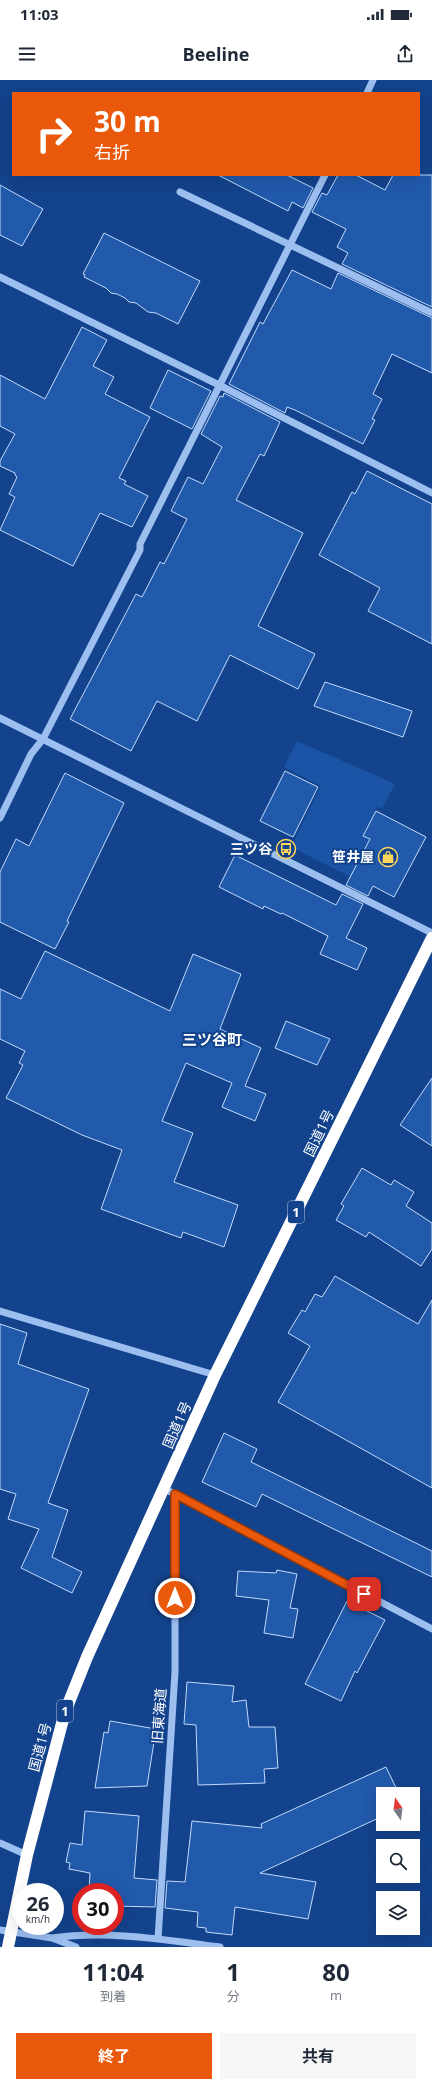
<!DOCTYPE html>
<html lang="ja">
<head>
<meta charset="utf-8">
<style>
  body { margin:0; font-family:"Open Sans","Noto Sans JP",sans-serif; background:#f6f6f7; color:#1f2937; height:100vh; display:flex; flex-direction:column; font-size:15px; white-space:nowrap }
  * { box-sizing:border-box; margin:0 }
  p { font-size:13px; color:#747a83 }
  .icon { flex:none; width:22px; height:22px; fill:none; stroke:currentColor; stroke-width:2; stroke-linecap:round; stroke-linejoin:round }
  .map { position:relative; height:1867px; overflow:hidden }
  .side { display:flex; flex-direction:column; background:#fff; flex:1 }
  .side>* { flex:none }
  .banner { position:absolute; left:12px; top:12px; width:408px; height:84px; border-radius:0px; box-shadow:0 4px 16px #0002; background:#ea580c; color:#fff; overflow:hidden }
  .needle { width:26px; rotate:346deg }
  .buttons { position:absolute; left:376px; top:1707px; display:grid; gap:8px }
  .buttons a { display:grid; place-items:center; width:44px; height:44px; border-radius:0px; background:#fff; box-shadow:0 4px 16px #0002; font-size:20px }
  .speed { position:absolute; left:12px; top:1803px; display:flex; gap:8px; font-size:20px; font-weight:700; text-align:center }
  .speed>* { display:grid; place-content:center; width:52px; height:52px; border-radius:50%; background:#fff; box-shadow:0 4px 16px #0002; line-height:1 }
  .speed small { font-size:10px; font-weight:400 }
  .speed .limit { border:6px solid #d22; background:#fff; color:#111 }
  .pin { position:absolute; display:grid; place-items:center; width:34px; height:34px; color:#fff; margin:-17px; border-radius:8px; box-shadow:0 2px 6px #0006 }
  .me { position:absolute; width:44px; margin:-22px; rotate:0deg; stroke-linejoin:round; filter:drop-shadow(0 0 3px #0008) }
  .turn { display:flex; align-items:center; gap:14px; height:84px; padding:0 16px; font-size:18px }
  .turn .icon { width:52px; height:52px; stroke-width:2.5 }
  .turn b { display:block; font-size:28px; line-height:34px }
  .eta { display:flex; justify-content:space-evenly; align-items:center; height:68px; text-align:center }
  .eta b { font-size:24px; font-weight:700; line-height:28px }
  .button { display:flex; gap:8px; margin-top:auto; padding:8px 16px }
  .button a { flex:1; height:46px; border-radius:0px; background:#ea580c; color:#fff; font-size:16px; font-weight:700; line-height:46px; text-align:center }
  .button a+a { background:#f6f6f7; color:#1f2937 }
  .status { display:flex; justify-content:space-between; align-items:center; height:28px; padding:0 20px; background:#fff; direction:ltr }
  .status svg { height:11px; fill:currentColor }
  header { display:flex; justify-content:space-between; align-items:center; height:52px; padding:0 16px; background:#fff; font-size:18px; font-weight:700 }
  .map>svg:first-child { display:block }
</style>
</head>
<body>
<div class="status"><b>11:03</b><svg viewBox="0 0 49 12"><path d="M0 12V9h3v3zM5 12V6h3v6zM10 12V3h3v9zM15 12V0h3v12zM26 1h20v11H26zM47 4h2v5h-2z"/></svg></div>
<header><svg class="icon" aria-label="menu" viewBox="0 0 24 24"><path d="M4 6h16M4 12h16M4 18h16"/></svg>Beeline<svg class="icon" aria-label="share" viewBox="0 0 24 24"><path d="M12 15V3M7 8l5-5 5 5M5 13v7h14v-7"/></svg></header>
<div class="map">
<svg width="432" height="1867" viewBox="0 0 432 1867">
  <rect width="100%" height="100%" fill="#13438c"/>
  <!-- green -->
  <path fill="#1b54a6" d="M 297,661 L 395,704 L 382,728 L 377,727 L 363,756 L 370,759 L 351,797 L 291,767 L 321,706 L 284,687 Z"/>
  <!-- building -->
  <path fill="#2159ab" stroke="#c2dafc" d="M 218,95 L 287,95 L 313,108 L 303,128 L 292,122 L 288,131 Z
    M 338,95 L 356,95 L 385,110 L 393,95 L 432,95 L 432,227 L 342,184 L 348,173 L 337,167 L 346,149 L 312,132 L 322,113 L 327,115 Z
    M 0,105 L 43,129 L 22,166 L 0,155 Z
    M 104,153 L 200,201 L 178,244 L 156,233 L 148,232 L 136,223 L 129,222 L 125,218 L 117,214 L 111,213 L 106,208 L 84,197 L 85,195 L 83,194 Z
    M 292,190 L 331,209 L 338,193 L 432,238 L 432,293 L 392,274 L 373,314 L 382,319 L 372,339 L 375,340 L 363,364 L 295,330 L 287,327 L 285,333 L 229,304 L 260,242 L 263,244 Z
    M 82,247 L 107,260 L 93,286 L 114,297 L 105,314 L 150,337 L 119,398 L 126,401 L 124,404 L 148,416 L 132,447 L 100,433 L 73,486 L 0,450 L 15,417 L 9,414 L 17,397 L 15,395 L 15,393 L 0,386 L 0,381 L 15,354 L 0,346 L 0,295 L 45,319 Z
    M 168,290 L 211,311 L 192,349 L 150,328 Z
    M 224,313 L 280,342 L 264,376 L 260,374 L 236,420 L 303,453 L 258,546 L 315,574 L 298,609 L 230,575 L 197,641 L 157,621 L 131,671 L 70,639 L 136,514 L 142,517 L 160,482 L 164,484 L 187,439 L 171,431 L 188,397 L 203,404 L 222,367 L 201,354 L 220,316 L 223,317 Z
    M 367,391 L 432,424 L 432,564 L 368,531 L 380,508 L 319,475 L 352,412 L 355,414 Z
    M 325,602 L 412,631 L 403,657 L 314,626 Z
    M 285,691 L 318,707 L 293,757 L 260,741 Z
    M 65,693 L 124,723 L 67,841 L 69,842 L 55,869 L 0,842 L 0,792 L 16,759 L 29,766 Z
    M 376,731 L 426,757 L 394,817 L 373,806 L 368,816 L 346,805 L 370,759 L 363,756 Z
    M 235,775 L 336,825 L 342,814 L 363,824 L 346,858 L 367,868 L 357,890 L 320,874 L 328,856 L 282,833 L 281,834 L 264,826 L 263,829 L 219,807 Z
    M 45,871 L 170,931 L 193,874 L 241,894 L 220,949 L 261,968 L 245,1006 L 266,1014 L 255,1041 L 222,1027 L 232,1003 L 186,983 L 162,1041 L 193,1053 L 174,1102 L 238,1125 L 224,1167 L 183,1152 L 181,1158 L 101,1129 L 122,1070 L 82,1055 L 6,1018 L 23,985 L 19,983 L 25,971 L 0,959 L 0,909 L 21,919 Z
    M 286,941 L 330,959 L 317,985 L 275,968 Z
    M 432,998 L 432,1066 L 400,1045 Z
    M 362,1088 L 391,1105 L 394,1100 L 414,1112 L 406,1126 L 432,1143 L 432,1169 L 421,1186 L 369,1152 L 366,1157 L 336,1140 L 344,1126 L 341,1124 Z
    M 335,1196 L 418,1244 L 432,1220 L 432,1408 L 278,1322 L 310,1266 L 288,1253 L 302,1230 L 305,1232 L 315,1214 L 322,1217 Z
    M 0,1244 L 27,1253 L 18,1284 L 89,1309 L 48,1423 L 68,1430 L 52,1477 L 82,1492 L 72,1513 L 21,1488 L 39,1449 L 8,1439 L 16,1414 L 0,1409 Z
    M 224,1353 L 257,1369 L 251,1382 L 432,1471 L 432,1497 L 262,1414 L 256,1427 L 202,1402 Z
    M 277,1490 L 297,1494 L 290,1528 L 298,1529 L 293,1558 L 264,1553 L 269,1520 L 236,1516 L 238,1491 L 276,1493 Z
    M 347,1521 L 385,1540 L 357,1593 L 355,1591 L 341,1621 L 305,1604 Z
    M 187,1602 L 234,1606 L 232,1622 L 246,1620 L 249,1647 L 275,1647 L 278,1688 L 264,1689 L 265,1703 L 198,1705 L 196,1645 L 184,1644 Z
    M 110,1641 L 156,1649 L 147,1706 L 95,1708 L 104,1652 L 108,1653 Z
    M 386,1687 L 399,1714 L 383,1714 L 383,1736 L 260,1793 L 316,1802 L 308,1839 L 235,1827 L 232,1855 L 206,1852 L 206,1848 L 197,1847 L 198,1832 L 165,1828 L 167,1801 L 185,1802 L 192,1741 L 262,1748 L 261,1744 Z
    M 85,1731 L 139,1736 L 134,1798 L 157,1800 L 155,1827 L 115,1826 L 115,1812 L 89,1812 L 90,1793 L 69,1789 L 70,1783 L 66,1782 L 70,1763 L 82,1765 Z"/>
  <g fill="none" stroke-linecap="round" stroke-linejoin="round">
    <!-- minor -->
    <path stroke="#9cbff0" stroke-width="7" d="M 367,13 L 373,0
      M 180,112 L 432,233
      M 0,197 L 219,305 L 432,413
      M 0,638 L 432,853
      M 0,738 L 31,674 L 43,659 L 140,470 L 140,464 L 325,95
      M 0,1231 L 215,1295
      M 165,1409 L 432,1549
      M 0,1763 L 27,1775
      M 0,1850 L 52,1858 L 76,1867
      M 52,1858 C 107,1850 165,1860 220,1867
      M 158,1859 L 175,1592 L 175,1414"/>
    <!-- highway -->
    <path stroke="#fff" stroke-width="12" d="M 8,1867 L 27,1775 L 65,1632 L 87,1577 L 215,1295 L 432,858"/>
  </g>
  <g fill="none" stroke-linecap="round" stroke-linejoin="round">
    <defs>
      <path id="route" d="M 175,1518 L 175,1414 L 364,1514"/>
    </defs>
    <!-- route casing -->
    <use href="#route" stroke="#983908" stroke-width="10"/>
    <!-- route -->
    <use href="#route" stroke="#ea580c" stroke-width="7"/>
  </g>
  <!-- icons -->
  <defs>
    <symbol id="bus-ring" viewBox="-11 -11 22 22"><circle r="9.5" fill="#13438c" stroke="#ffd65b" stroke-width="1.5"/><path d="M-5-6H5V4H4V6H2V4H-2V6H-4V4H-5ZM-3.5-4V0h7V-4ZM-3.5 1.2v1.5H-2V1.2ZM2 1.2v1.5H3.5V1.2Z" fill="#ffd65b"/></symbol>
    <symbol id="shop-ring" viewBox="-11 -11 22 22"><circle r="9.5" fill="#13438c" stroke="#ffd65b" stroke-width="1.5"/><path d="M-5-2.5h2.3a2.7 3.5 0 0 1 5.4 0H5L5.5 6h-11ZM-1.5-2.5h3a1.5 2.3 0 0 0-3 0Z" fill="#ffd65b"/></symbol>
  </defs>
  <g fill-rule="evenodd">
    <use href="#bus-ring" x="275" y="758" width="22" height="22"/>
    <use href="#shop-ring" x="377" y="766" width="22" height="22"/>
  </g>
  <g text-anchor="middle" stroke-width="4" stroke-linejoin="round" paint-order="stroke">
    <!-- shield labels -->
    <g fill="#13438c" stroke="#b8c7dc" stroke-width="1">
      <rect x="288" y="1121" width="16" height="22" rx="3"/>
      <rect x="57" y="1620" width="16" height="22" rx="3"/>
    </g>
    <g font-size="13" font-weight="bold" fill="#fff">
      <text x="296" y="1137">1</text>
      <text x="65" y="1636">1</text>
    </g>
    <!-- poi labels -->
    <g font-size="14" font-weight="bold" fill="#fff" stroke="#13438c" text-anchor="end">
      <text x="272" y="774">三ツ谷</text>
      <text x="374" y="782">笹井屋</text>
    </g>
    <!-- street labels -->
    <g font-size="14" fill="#fff" stroke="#13438c">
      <text transform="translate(319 1053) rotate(-64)" y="5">国道1号</text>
      <text transform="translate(177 1345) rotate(-66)" y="5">国道1号</text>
      <text transform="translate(159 1636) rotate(-86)" y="5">旧東海道</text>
      <text transform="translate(40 1667) rotate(-75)" y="5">国道1号</text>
    </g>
    <!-- neighbourhood labels -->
    <g font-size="15" font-weight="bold" fill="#fff" stroke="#13438c">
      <text x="212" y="965">三ツ谷町</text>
    </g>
  </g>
</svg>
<div class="buttons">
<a><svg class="needle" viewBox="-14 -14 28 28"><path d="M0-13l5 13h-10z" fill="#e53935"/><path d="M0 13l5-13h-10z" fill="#747a83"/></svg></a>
<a><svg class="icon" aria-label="search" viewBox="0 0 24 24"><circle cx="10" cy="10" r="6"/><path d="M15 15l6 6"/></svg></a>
<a><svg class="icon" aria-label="layers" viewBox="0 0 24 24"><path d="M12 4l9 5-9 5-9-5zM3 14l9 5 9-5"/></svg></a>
</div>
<div class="speed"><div>26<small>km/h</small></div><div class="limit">30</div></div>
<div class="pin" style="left:364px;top:1514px;background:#d93025"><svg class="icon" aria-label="arrive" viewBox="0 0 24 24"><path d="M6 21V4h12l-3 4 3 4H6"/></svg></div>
<svg class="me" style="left:175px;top:1518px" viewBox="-20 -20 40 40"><circle r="17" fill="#ea580c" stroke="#fff" stroke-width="3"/><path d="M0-11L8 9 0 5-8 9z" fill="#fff"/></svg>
<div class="banner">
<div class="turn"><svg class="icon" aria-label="right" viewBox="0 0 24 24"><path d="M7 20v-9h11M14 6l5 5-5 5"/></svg><div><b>30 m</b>右折</div></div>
</div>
</div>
<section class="side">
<div class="eta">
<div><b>11:04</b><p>到着</p></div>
<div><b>1</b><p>分</p></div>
<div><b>80</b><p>m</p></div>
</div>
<div class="button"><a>終了</a><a>共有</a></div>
</section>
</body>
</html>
